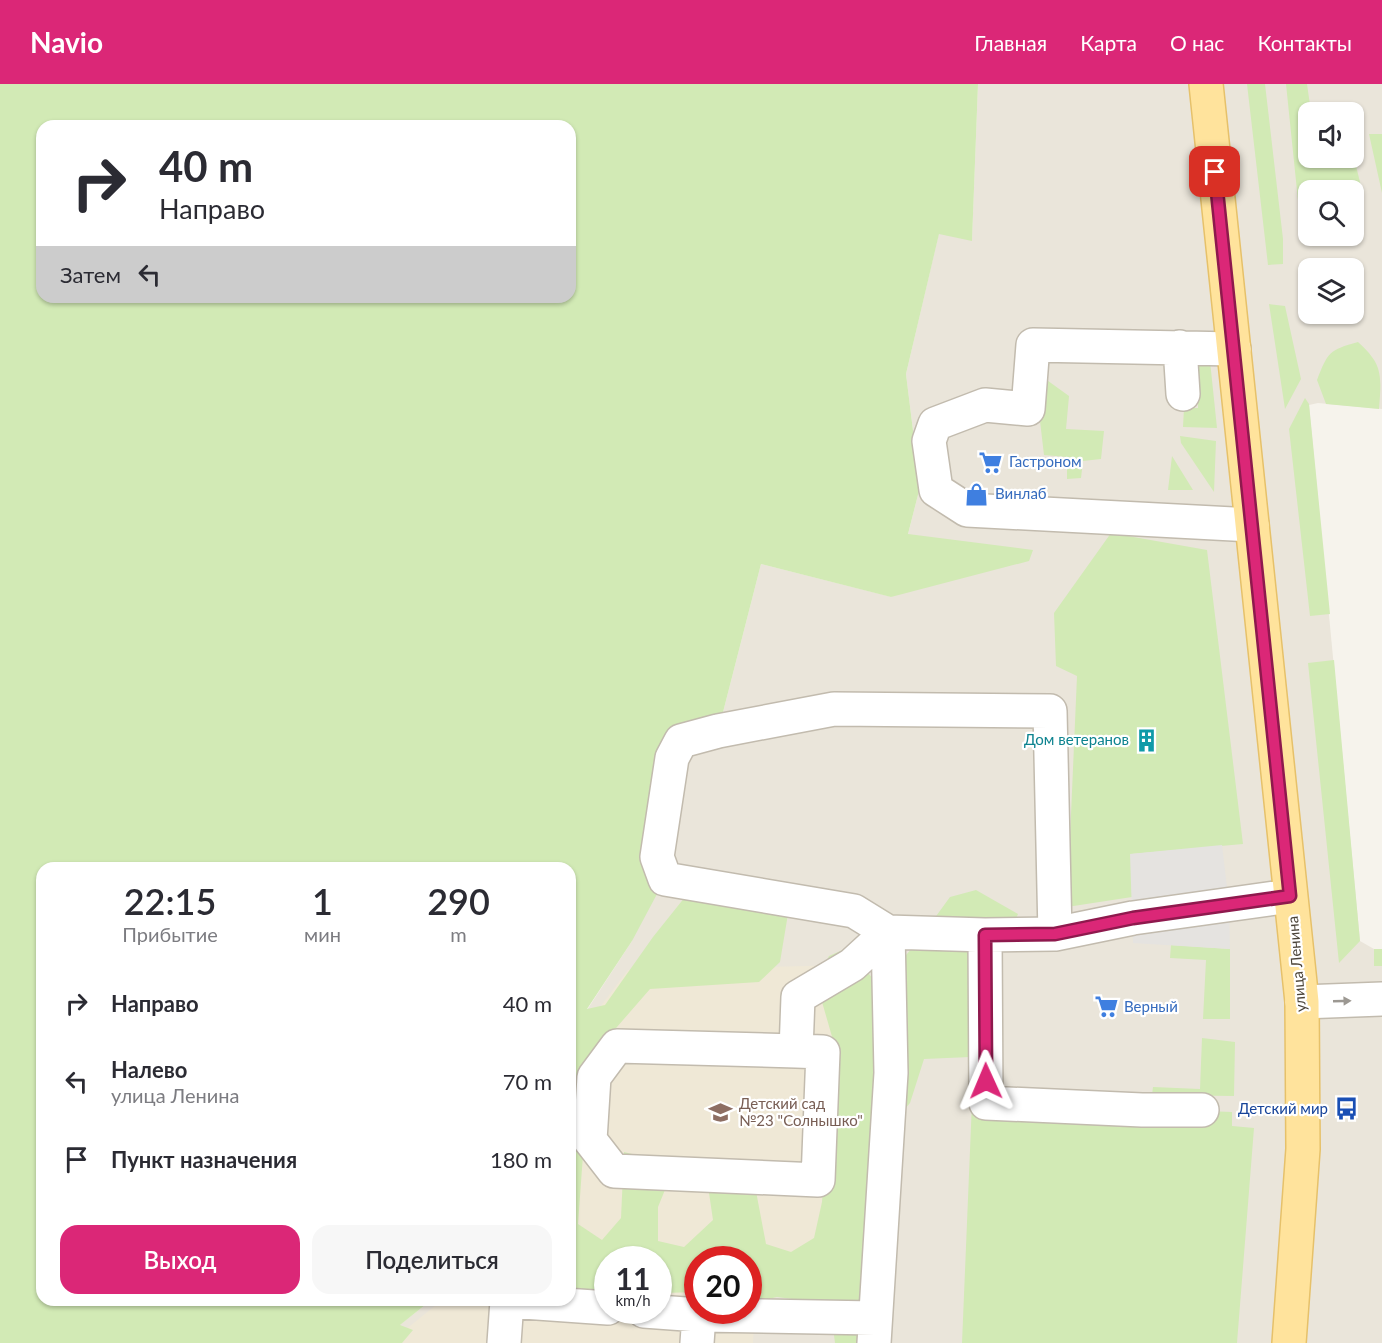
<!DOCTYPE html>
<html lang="ru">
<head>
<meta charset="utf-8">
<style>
  body { margin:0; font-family:Lato,sans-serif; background:#f7f7f7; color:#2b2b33; height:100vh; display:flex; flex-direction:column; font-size:22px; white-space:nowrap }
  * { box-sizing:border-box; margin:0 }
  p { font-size:20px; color:#7c7c81 }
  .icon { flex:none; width:33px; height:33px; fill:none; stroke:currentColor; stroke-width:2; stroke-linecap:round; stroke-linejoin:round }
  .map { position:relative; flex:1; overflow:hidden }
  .side { position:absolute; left:36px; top:778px; width:540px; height:444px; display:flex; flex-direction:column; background:#fff; border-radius:18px; box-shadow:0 2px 4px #0004 }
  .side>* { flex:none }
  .top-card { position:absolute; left:36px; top:36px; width:540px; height:183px; border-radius:18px; box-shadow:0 2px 4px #0004; background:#fff; color:#2b2b33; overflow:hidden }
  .fabs { position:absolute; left:1298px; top:18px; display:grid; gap:12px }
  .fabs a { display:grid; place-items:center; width:66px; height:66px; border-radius:12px; background:#fff; box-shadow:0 2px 4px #0004; font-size:30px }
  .speed { position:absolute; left:594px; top:1162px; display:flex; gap:12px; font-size:30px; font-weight:700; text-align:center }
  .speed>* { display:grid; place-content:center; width:78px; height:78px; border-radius:50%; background:#fff; box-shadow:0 2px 4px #0004; line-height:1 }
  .speed small { font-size:15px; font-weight:400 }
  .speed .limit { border:9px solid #d22; background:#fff; color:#111 }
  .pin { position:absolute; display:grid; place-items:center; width:51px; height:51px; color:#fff; margin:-26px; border-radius:12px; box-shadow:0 3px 9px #0006 }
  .me { position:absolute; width:66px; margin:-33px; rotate:359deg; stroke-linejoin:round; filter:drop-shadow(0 0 4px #0008) }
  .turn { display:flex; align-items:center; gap:21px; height:126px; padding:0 24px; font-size:27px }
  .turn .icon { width:78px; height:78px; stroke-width:2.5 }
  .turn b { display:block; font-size:42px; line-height:51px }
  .then { display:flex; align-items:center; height:57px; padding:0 24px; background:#0003; gap:12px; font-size:22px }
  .eta { display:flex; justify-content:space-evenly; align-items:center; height:102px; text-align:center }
  .eta b { font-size:36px; font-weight:600; line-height:42px }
  .button { display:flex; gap:12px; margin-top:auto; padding:12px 24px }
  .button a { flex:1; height:69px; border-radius:18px; background:#db2777; color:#fff; font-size:24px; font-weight:600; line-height:69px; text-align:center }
  .button a+a { background:#f7f7f7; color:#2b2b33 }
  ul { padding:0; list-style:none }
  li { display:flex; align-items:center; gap:18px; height:78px; padding:0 24px }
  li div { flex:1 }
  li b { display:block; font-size:22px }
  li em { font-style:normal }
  header { display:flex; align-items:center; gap:36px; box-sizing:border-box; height:84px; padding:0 30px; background:#db2777; color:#fff }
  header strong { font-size:28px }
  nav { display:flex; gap:33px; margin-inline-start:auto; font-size:21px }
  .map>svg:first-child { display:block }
</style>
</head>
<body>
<header>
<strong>Navio</strong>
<nav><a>Главная</a><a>Карта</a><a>О нас</a><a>Контакты</a></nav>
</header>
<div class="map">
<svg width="1382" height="1259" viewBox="0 0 1382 1259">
  <rect width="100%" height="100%" fill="#f6f3ec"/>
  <!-- residential -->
  <path fill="#eae5da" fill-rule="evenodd" d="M 978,0 L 1382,0 L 1382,325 L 1318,319 L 1309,321 L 1360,857 L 1374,865 L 1382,865 L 1382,1259 L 377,1259 L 430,1217 L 570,1216 L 570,952 L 632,857 L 672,674 L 721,636 L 761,480 L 892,513 L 920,403 L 906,290 L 939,149 L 972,156 ZM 1308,28 L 1353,28 L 1353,74 L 1308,74 ZM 1308,106 L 1353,106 L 1353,152 L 1308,152 ZM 1308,184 L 1353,184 L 1353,230 L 1308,230 ZM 608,1176 L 658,1176 L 658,1227 L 608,1227 ZM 698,1176 L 748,1176 L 748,1227 L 698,1227 Z"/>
  <!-- education -->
  <path fill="#efe8d6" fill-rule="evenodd" d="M 852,881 L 839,1208 L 756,1203 L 753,1259 L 389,1259 L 441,1217 L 570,1216 L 570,963 L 628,886 ZM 608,1176 L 658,1176 L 658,1227 L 608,1227 ZM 698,1176 L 748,1176 L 748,1227 L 698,1227 Z"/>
  <!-- green -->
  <path fill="#d2eab5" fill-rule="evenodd" d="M 0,0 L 978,0 L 972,157 L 939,150 L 906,290 L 920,403 L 908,450 L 1033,466 L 1029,477 L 891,513 L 761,480 L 721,636 L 681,657 L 665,795 L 632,857 L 587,925 L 605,921 L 653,853 L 685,813 L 788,830 L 780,878 L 759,898 L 650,905 L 590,974 L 578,1140 L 602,1156 L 621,1134 L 624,1068 L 652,1075 L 669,1096 L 658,1123 L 658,1157 L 684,1163 L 713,1136 L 709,1109 L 709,1080 L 755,1102 L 766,1160 L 791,1168 L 814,1154 L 822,1118 L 835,963 L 816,897 L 829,872 L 854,861 L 866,886 L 879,903 L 918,857 L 950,813 L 976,806 L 1018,830 L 998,875 L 970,973 L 924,975 L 910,1019 L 891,1041 L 871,1043 L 868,1259 L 835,1259 L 830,1220 L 777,1213 L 749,1219 L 748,1176 L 698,1176 L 697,1208 L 663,1209 L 659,1221 L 658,1176 L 608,1176 L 607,1206 L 606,1204 L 570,1211 L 570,784 L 42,784 L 42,1216 L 430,1217 L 400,1241 L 413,1246 L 402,1259 L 0,1259 ZM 42,42 L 570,42 L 570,213 L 42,213 Z
    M 1247,0 L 1265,0 L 1283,155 L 1283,180 L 1268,181 Z
    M 1286,0 L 1307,0 L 1311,28 L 1308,28 L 1308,74 L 1318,74 L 1319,77 L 1354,74 L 1362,106 L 1353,123 L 1353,106 L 1308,106 L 1308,133 L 1299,126 Z
    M 1369,50 L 1382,50 L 1382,109 Z
    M 1269,220 L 1285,222 L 1301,295 L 1285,325 Z
    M 1358,258 C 1382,280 1382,289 1379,325 L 1326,320 L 1317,296 C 1328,268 1329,266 1358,258 Z
    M 1198,276 L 1210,277 L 1217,344 L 1183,343 L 1184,324 L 1198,324 Z
    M 1044,294 L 1069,312 L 1066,345 L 1104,347 L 1101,375 L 1083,377 L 1081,394 L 1067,395 L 1067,373 L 1044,371 L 1038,320 Z
    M 1305,314 L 1309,320 L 1330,530 L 1310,532 L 1289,345 Z
    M 1180,352 L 1216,357 L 1214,408 L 1181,359 Z
    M 1172,372 L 1193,406 L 1168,406 Z
    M 1111,449 L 1207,466 L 1243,760 L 1131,770 L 1132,813 L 1067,823 L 1077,592 L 1056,582 L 1054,529 Z
    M 1334,576 L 1360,857 L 1339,879 L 1308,579 Z
    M 1171,861 L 1230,865 L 1230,935 L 1203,935 L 1206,876 L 1170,874 Z
    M 1374,865 L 1382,865 L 1382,882 L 1374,882 Z
    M 1202,954 L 1235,958 L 1234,1012 L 1152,1011 L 1153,1003 L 1200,1005 Z
    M 972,1018 L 1232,1028 L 1232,1042 L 1254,1044 L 1237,1259 L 962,1259 Z"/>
  <!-- parking -->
  <path fill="#e5e3e0" d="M 1222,761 L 1229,820 L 1230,865 L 1133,859 L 1130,770 Z"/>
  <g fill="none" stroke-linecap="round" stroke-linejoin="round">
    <defs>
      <path id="minor" d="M 1180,263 L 1183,310
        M 1234,265 L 1033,261 L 1028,325 L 985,321 L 935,340 L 929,357 L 936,406 L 967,426 L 1252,441
        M 985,851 L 986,1019 L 1142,1026 L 1202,1026
        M 1302,918 L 1382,915
        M 796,967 L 823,968 L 818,1096 L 614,1087 L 590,1056 L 594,993 L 617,962 L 796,967 L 798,913 L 852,881 L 888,848 L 854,827 L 665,795 L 657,773 L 672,674 L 681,657 L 718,647 L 834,625 L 1050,627 L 1055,850
        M 644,1227 L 699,1231 L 875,1234
        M 504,1259 L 507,1217 L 608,1224
        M 697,1259 L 699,1231
        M 874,1259 L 891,989 L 888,848 L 985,851 L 1055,850 L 1133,834 L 1290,812"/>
      <path id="major" d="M 1206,0 L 1302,918 L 1303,1065 L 1289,1259"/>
    </defs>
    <!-- minor casing -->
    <use href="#minor" stroke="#c2bbae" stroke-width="36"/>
    <!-- major casing -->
    <use href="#major" stroke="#e6c16a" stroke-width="36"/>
    <!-- minor -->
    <use href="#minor" stroke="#fff" stroke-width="33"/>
    <!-- major -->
    <use href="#major" stroke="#ffe39c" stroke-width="33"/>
  </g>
  <!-- one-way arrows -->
  <defs><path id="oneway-solid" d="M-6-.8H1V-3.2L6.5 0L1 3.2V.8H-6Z" transform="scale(1.5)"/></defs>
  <use fill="#9c9892" href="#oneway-solid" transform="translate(1342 917) rotate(-2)"/>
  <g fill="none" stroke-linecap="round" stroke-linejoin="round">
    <defs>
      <path id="route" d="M 986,997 L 985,851 L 1055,850 L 1133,834 L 1290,812 L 1215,88"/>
    </defs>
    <!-- route casing -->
    <use href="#route" stroke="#8e194d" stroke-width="15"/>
    <!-- route -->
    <use href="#route" stroke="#db2777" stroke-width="10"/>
  </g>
  <!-- icons -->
  <defs>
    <symbol id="supermarket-bare" viewBox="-9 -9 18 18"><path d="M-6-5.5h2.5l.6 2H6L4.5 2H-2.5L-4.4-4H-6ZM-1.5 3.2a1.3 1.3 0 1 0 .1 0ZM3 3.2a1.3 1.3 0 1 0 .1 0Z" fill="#3f7fe0" stroke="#fff" stroke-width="2.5" paint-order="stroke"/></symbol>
    <symbol id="shop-bare" viewBox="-9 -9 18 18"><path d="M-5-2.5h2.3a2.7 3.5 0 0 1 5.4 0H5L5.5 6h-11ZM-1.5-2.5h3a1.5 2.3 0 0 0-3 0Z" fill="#3f7fe0" stroke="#fff" stroke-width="2.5" paint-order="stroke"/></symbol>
    <symbol id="building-bare" viewBox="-9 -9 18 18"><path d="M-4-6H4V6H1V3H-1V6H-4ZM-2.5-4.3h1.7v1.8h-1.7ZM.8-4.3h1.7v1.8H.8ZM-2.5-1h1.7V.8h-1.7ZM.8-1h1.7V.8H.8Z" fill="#0f9aa8" stroke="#fff" stroke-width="2.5" paint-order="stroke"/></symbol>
    <symbol id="bus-bare" viewBox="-9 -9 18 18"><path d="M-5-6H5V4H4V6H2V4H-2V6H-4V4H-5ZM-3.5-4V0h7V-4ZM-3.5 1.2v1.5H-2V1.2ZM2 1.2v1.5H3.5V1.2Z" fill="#1a4fb4" stroke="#fff" stroke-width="2.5" paint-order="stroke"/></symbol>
    <symbol id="school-bare" viewBox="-9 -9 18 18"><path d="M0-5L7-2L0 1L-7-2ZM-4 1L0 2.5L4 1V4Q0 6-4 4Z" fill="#8d6e63" stroke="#fff" stroke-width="2.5" paint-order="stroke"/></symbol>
  </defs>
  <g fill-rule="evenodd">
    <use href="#supermarket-bare" x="974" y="362" width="33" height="33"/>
    <use href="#shop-bare" x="960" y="394" width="33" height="33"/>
    <use href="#building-bare" x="1130" y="640" width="33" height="33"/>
    <use href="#supermarket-bare" x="1090" y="906" width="33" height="33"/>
    <use href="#bus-bare" x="1330" y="1008" width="33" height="33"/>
    <use href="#school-bare" x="704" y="1012" width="33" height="33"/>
  </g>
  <g text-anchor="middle" stroke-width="4.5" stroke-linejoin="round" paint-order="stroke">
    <!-- shop labels -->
    <g font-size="15" fill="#366cbe" stroke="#fff" text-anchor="start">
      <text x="1009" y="383">Гастроном</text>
      <text x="995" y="415">Винлаб</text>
      <text x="1124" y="928">Верный</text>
    </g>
    <!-- culture labels -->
    <g font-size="15" fill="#0d838f" stroke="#fff" text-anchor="end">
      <text x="1129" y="661">Дом ветеранов</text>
    </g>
    <!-- street labels -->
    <g font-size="15" fill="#4b4439" stroke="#fff">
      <text transform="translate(1297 880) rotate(-95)" y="5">улица Ленина</text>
    </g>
    <!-- education labels -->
    <g font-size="15" fill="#785e54" stroke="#fff" text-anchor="start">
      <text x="739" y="1025">Детский сад<tspan x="739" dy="17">№23 "Солнышко"</tspan></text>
    </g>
    <!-- transit labels -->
    <g font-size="15" fill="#164399" stroke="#fff" text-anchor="end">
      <text x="1328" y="1030">Детский мир</text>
    </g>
  </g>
</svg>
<div class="fabs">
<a><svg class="icon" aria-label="sound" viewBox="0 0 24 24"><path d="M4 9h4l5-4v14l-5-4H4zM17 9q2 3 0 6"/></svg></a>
<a><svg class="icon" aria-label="search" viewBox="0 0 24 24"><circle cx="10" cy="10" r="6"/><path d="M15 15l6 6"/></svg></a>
<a><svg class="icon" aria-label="layers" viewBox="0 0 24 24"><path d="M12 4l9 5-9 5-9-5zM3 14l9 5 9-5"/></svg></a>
</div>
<div class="speed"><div>11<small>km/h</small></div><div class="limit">20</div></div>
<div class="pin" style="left:1215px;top:88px;background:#d93025"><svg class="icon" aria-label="arrive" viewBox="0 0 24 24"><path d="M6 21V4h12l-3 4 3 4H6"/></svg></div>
<svg class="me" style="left:986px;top:997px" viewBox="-20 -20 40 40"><path d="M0-17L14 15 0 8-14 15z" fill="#db2777" stroke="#fff" stroke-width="4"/></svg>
<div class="top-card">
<div class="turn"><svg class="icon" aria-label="right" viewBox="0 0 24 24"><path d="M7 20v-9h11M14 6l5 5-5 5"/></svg><div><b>40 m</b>Направо</div></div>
<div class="then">Затем<svg class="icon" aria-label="left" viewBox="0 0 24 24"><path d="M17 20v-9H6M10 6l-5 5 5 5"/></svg></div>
</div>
<section class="side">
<div class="eta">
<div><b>22:15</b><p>Прибытие</p></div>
<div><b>1</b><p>мин</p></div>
<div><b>290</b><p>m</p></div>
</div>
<ul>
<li><svg class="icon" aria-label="right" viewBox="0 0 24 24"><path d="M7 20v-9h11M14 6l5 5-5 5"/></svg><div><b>Направо</b></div><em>40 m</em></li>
<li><svg class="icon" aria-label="left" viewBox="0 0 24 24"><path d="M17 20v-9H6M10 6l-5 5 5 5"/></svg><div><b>Налево</b><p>улица Ленина</p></div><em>70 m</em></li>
<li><svg class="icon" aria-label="arrive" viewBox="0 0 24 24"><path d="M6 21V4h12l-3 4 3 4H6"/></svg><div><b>Пункт назначения</b></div><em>180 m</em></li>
</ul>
<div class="button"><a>Выход</a><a>Поделиться</a></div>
</section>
</div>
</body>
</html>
